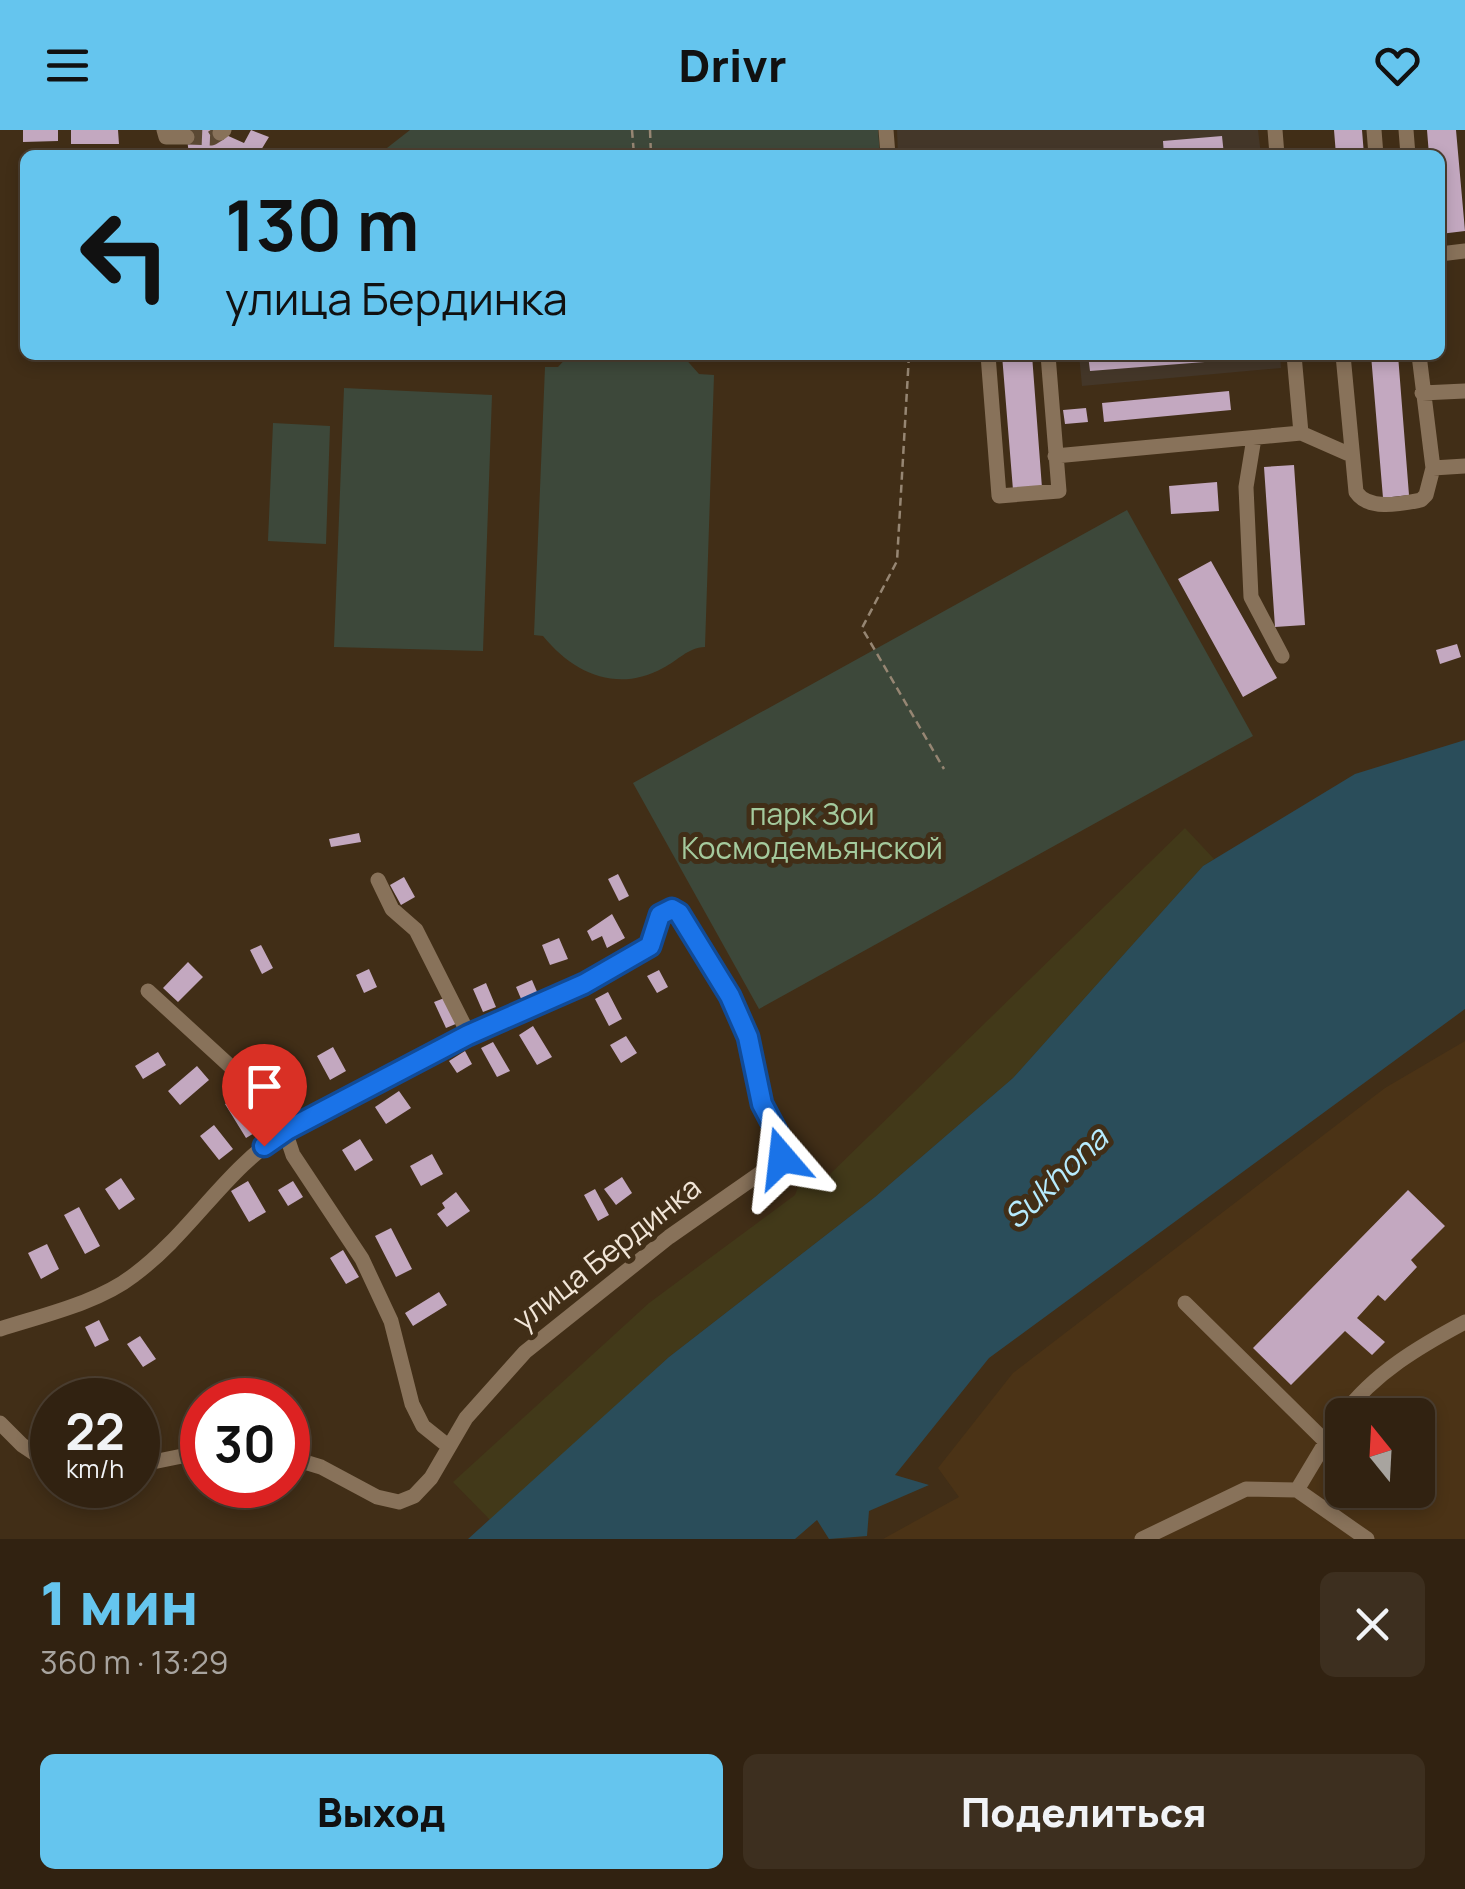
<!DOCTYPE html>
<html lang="ru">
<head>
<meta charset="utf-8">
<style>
  body { margin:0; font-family:Manrope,sans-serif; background:#3d2f1f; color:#f1f3f6; height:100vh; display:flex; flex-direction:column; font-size:38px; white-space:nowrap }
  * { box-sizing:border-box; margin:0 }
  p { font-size:32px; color:#a8a49f }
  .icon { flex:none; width:55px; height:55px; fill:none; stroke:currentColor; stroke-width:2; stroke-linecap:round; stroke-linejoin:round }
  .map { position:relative; height:1409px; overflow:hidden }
  .side { display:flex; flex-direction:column; background:#312211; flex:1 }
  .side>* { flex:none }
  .guide { position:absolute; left:20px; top:20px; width:1425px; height:210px; border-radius:15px; box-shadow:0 5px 15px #0003,0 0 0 2px #4c3f31; background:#65c5ee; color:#111; overflow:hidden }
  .needle { width:65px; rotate:342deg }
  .buttons { position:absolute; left:1325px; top:1268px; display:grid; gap:20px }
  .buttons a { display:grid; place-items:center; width:110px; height:110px; border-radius:15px; background:#312211; box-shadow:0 5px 15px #0003,0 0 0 2px #4c3f31; font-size:50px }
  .speed { position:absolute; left:30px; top:1248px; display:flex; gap:20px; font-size:50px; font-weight:700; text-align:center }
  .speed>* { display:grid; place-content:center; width:130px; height:130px; border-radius:50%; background:#312211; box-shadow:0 5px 15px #0003,0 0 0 2px #4c3f31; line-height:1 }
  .speed small { font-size:25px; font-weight:400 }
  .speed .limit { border:15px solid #d22; background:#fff; color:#111 }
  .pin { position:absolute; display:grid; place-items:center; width:85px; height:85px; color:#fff; margin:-102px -42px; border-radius:50% 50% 50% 0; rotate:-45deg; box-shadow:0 0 10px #0007 }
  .pin .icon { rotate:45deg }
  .me { position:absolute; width:110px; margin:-55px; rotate:343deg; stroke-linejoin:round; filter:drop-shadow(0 0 8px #0008) }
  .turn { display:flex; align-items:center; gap:35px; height:210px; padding:0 40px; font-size:45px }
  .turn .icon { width:130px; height:130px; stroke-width:2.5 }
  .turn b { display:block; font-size:70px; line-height:85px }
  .round { display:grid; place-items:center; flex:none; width:105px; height:105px; border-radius:15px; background:#3d2f1f }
  .head { display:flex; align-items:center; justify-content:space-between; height:170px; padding:0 40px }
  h1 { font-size:60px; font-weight:800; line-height:75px; color:#65c5ee }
  .button { display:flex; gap:20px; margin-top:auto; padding:20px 40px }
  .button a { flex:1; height:115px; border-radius:15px; background:#65c5ee; color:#111; font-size:40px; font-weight:800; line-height:115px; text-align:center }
  .button a+a { background:#3d2f1f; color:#f1f3f6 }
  header { display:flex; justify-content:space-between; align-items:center; height:130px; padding:0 40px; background:#65c5ee; color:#111; font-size:45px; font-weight:800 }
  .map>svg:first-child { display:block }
</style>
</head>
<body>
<header><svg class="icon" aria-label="menu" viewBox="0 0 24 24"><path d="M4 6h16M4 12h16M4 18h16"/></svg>Drivr<svg class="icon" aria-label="heart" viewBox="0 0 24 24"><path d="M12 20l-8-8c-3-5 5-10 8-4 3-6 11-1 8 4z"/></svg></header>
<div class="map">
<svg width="1465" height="1409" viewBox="0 0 1465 1409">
  <rect width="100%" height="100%" fill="#412e17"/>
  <!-- commercial -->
  <path fill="#443729" d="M 897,0 L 1258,0 L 1261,25 L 898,25 Z
    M 1079,225 L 1280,225 L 1281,238 L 1082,256 Z"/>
  <!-- built -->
  <path fill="#4b3316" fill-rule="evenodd" d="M 1465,911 L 1465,1409 L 883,1409 L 959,1367 L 938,1338 L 1013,1243 L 1385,958 ZM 1342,1285 L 1418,1285 L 1418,1360 L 1342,1360 Z"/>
  <!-- green -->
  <path fill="#3d483a" d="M 410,0 L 878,0 L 880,25 L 378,25 Z
    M 569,225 L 682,225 L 699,244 L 714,245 L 705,517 C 687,518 679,530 663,538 C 618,563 574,544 543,506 L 534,505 L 545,237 L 558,237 Z
    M 344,258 L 492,265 L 483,521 L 334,517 Z
    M 273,293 L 330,296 L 326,414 L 268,411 Z
    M 1127,380 L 1253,606 L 759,879 L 633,653 Z"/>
  <!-- sand -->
  <path fill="#423919" d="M 1185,698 L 1214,729 L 1203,736 L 1013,948 L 875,1067 L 669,1227 L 491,1391 L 453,1352 L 649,1173 L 795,1065 L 804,1042 L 827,1047 Z"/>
  <!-- water -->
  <path fill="#2a4d5a" d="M 1465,610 L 1465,879 L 989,1228 L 895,1345 L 929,1355 L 869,1381 L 867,1406 L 829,1409 L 817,1390 L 795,1409 L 468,1409 L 669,1227 L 875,1067 L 1013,948 L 1203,736 L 1355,644 Z"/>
  <!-- building -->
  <path fill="#c3a8c0" d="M 23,0 L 58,0 L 58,11 L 23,12 Z
    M 71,0 L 118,0 L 119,14 L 71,14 Z
    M 186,0 L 215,0 L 244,13 L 251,0 L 269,7 L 258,25 L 189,25 Z
    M 1334,0 L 1362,0 L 1364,25 L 1336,25 Z
    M 1427,0 L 1456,0 L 1465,101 L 1440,104 L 1440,25 L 1429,25 Z
    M 1222,6 L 1224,25 L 1164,25 L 1163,11 Z
    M 1002,225 L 1032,225 L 1042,358 L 1013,360 Z
    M 1088,225 L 1242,225 L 1243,229 L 1090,241 Z
    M 1371,225 L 1398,225 L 1409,365 L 1383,368 Z
    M 1229,261 L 1231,280 L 1104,292 L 1102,273 Z
    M 1086,278 L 1088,292 L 1065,294 L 1063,280 Z
    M 1294,335 L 1305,495 L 1275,497 L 1264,337 Z
    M 1217,352 L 1219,381 L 1171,384 L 1169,356 Z
    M 1211,431 L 1277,548 L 1243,567 L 1178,449 Z
    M 1457,514 L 1461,527 L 1440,534 L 1436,520 Z
    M 359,703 L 361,712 L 331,717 L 329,709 Z
    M 618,744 L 629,766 L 619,771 L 608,749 Z
    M 404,747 L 415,767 L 401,775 L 390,755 Z
    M 612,784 L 625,808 L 607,818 L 602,806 L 592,811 L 587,801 Z
    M 559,808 L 568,829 L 550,835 L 542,815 Z
    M 261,815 L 273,838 L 262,844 L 250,820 Z
    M 188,832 L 203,847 L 178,872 L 163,858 Z
    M 369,839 L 377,857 L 364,863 L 356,845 Z
    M 659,840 L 668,857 L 657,863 L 647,846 Z
    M 532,850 L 538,864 L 522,871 L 516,857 Z
    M 486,853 L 496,877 L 483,882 L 473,859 Z
    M 608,862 L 622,889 L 609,896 L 595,869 Z
    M 447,867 L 458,893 L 446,898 L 434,872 Z
    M 533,896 L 552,927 L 537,935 L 519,905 Z
    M 626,906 L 637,923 L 621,933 L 610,915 Z
    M 493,912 L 510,941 L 497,947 L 481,918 Z
    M 333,917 L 346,941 L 330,950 L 317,926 Z
    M 465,921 L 472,934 L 457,943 L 449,931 Z
    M 158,922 L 166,935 L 143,949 L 135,936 Z
    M 197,936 L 209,950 L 180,975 L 168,961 Z
    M 247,961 L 268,995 L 246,1008 L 225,974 Z
    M 399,961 L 411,978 L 386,994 L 375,977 Z
    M 214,995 L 233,1019 L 219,1030 L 200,1006 Z
    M 360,1009 L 373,1030 L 355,1041 L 342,1020 Z
    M 432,1024 L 443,1044 L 421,1056 L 410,1036 Z
    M 622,1047 L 632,1063 L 616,1075 L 604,1059 Z
    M 121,1048 L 135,1069 L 119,1080 L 105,1059 Z
    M 248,1051 L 266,1082 L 249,1092 L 231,1061 Z
    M 293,1051 L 303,1067 L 288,1076 L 278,1060 Z
    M 595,1059 L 609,1085 L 598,1091 L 584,1065 Z
    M 1408,1060 L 1445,1096 L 1411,1130 L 1417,1137 L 1385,1171 L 1378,1165 L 1357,1188 L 1385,1212 L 1372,1225 L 1345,1201 L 1291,1255 L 1253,1218 Z
    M 456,1062 L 470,1081 L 447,1097 L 437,1084 L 445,1078 L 442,1073 Z
    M 79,1077 L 100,1116 L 85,1124 L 64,1085 Z
    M 391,1098 L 412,1139 L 396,1147 L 375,1106 Z
    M 47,1114 L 59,1139 L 41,1149 L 28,1123 Z
    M 343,1120 L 359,1147 L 346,1154 L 330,1128 Z
    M 439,1162 L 447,1175 L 413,1196 L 405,1183 Z
    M 99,1190 L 109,1210 L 95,1217 L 85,1197 Z
    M 140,1206 L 156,1229 L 143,1237 L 127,1214 Z"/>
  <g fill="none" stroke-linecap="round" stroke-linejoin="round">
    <!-- minor-tunnel -->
    <path stroke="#5b4934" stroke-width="15" stroke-dasharray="15 8" stroke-linecap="butt" d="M 187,7 L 212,8 L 220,3"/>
    <!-- path -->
    <path stroke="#968673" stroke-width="2.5" stroke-dasharray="8 5" stroke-linecap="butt" d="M 632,0 L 634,25
      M 650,0 L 651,25
      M 909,225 L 897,431 L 862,498 L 944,639"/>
    <!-- minor -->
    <path stroke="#88725a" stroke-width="15" d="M 164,0 L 166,7 L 187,7
      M 886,0 L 888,25
      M 1275,0 L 1277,25
      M 1374,0 L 1376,25
      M 1406,0 L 1408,25
      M 220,3 L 224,0
      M 1440,124 L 1465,121
      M 988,225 L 999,366 L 1059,361 L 1048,225
      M 1294,225 L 1301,303
      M 1343,225 L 1356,362 C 1369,381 1400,374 1421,370 L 1426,365 L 1433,338 L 1419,225
      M 1422,263 L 1465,261
      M 1254,308 L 1246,357 L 1251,467 L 1282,526
      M 1055,326 L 1301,303 L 1351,325
      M 1433,338 L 1465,336
      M 378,750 L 392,779 L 416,800 L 469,905
      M 148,861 L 278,980 L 293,1025 L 362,1129 L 391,1191 L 412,1274 L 423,1296 L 448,1316
      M 1185,1173 L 1324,1310 L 1342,1316
      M 0,1199 C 43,1185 98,1173 134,1145 C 192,1102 226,1037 289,999 C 405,929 533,884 650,816 L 660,785 L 672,779 L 679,783 L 730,866 L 748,907 L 762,974 L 781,1008 L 782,1028 L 669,1107 L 525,1222 L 466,1288 L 431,1348 L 414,1366 L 399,1372 L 377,1367 L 321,1337 L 288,1327
      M 1343,1285 C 1374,1243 1420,1216 1465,1192
      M 0,1293 L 22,1315 L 52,1335
      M 138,1335 L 202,1322
      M 1297,1360 L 1342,1285
      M 1142,1409 L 1246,1359 L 1297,1360 L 1367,1409"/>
  </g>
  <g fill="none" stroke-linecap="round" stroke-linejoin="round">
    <defs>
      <path id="route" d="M 264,1016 L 287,1000 L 468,905 L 584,854 L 650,816 L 660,785 L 672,779 L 679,783 L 730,866 L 748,907 L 762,974 L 780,1008 L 782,1028"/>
    </defs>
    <!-- route casing -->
    <use href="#route" stroke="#114b97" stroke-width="25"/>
    <!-- route -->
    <use href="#route" stroke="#1a73e8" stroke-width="18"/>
  </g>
  <g text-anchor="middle" stroke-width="10" stroke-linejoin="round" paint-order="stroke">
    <!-- park labels -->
    <g font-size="30" fill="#a4ca9d" stroke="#412e17">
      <text x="812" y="695">парк Зои<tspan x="812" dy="34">Космодемьянской</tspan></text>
    </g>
    <!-- street labels -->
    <g font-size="30" fill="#f1e5d7" stroke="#412e17">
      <text transform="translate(607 1124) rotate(-38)" y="10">улица Бердинка</text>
    </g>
    <!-- water labels -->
    <g font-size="32" font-style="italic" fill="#b6ebfe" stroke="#412e17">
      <text transform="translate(1056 1048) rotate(-44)" y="11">Sukhona</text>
    </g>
  </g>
</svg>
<div class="buttons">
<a><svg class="needle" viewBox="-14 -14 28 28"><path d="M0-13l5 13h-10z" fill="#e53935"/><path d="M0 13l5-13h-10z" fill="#a8a49f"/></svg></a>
</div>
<div class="speed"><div>22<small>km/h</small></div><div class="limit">30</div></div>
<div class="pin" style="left:264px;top:1016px;background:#d93025"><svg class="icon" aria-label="arrive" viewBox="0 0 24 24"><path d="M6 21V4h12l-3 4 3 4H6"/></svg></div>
<svg class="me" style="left:782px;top:1028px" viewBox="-20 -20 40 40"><path d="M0-17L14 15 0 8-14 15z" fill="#1a73e8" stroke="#fff" stroke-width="4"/></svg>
<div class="guide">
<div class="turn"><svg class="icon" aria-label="left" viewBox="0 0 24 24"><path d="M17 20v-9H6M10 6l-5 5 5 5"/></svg><div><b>130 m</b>улица Бердинка</div></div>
</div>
</div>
<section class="side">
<div class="head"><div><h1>1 мин</h1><p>360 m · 13:29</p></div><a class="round"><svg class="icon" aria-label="close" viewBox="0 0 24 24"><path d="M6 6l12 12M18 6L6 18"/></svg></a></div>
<div class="button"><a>Выход</a><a>Поделиться</a></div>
</section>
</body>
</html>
